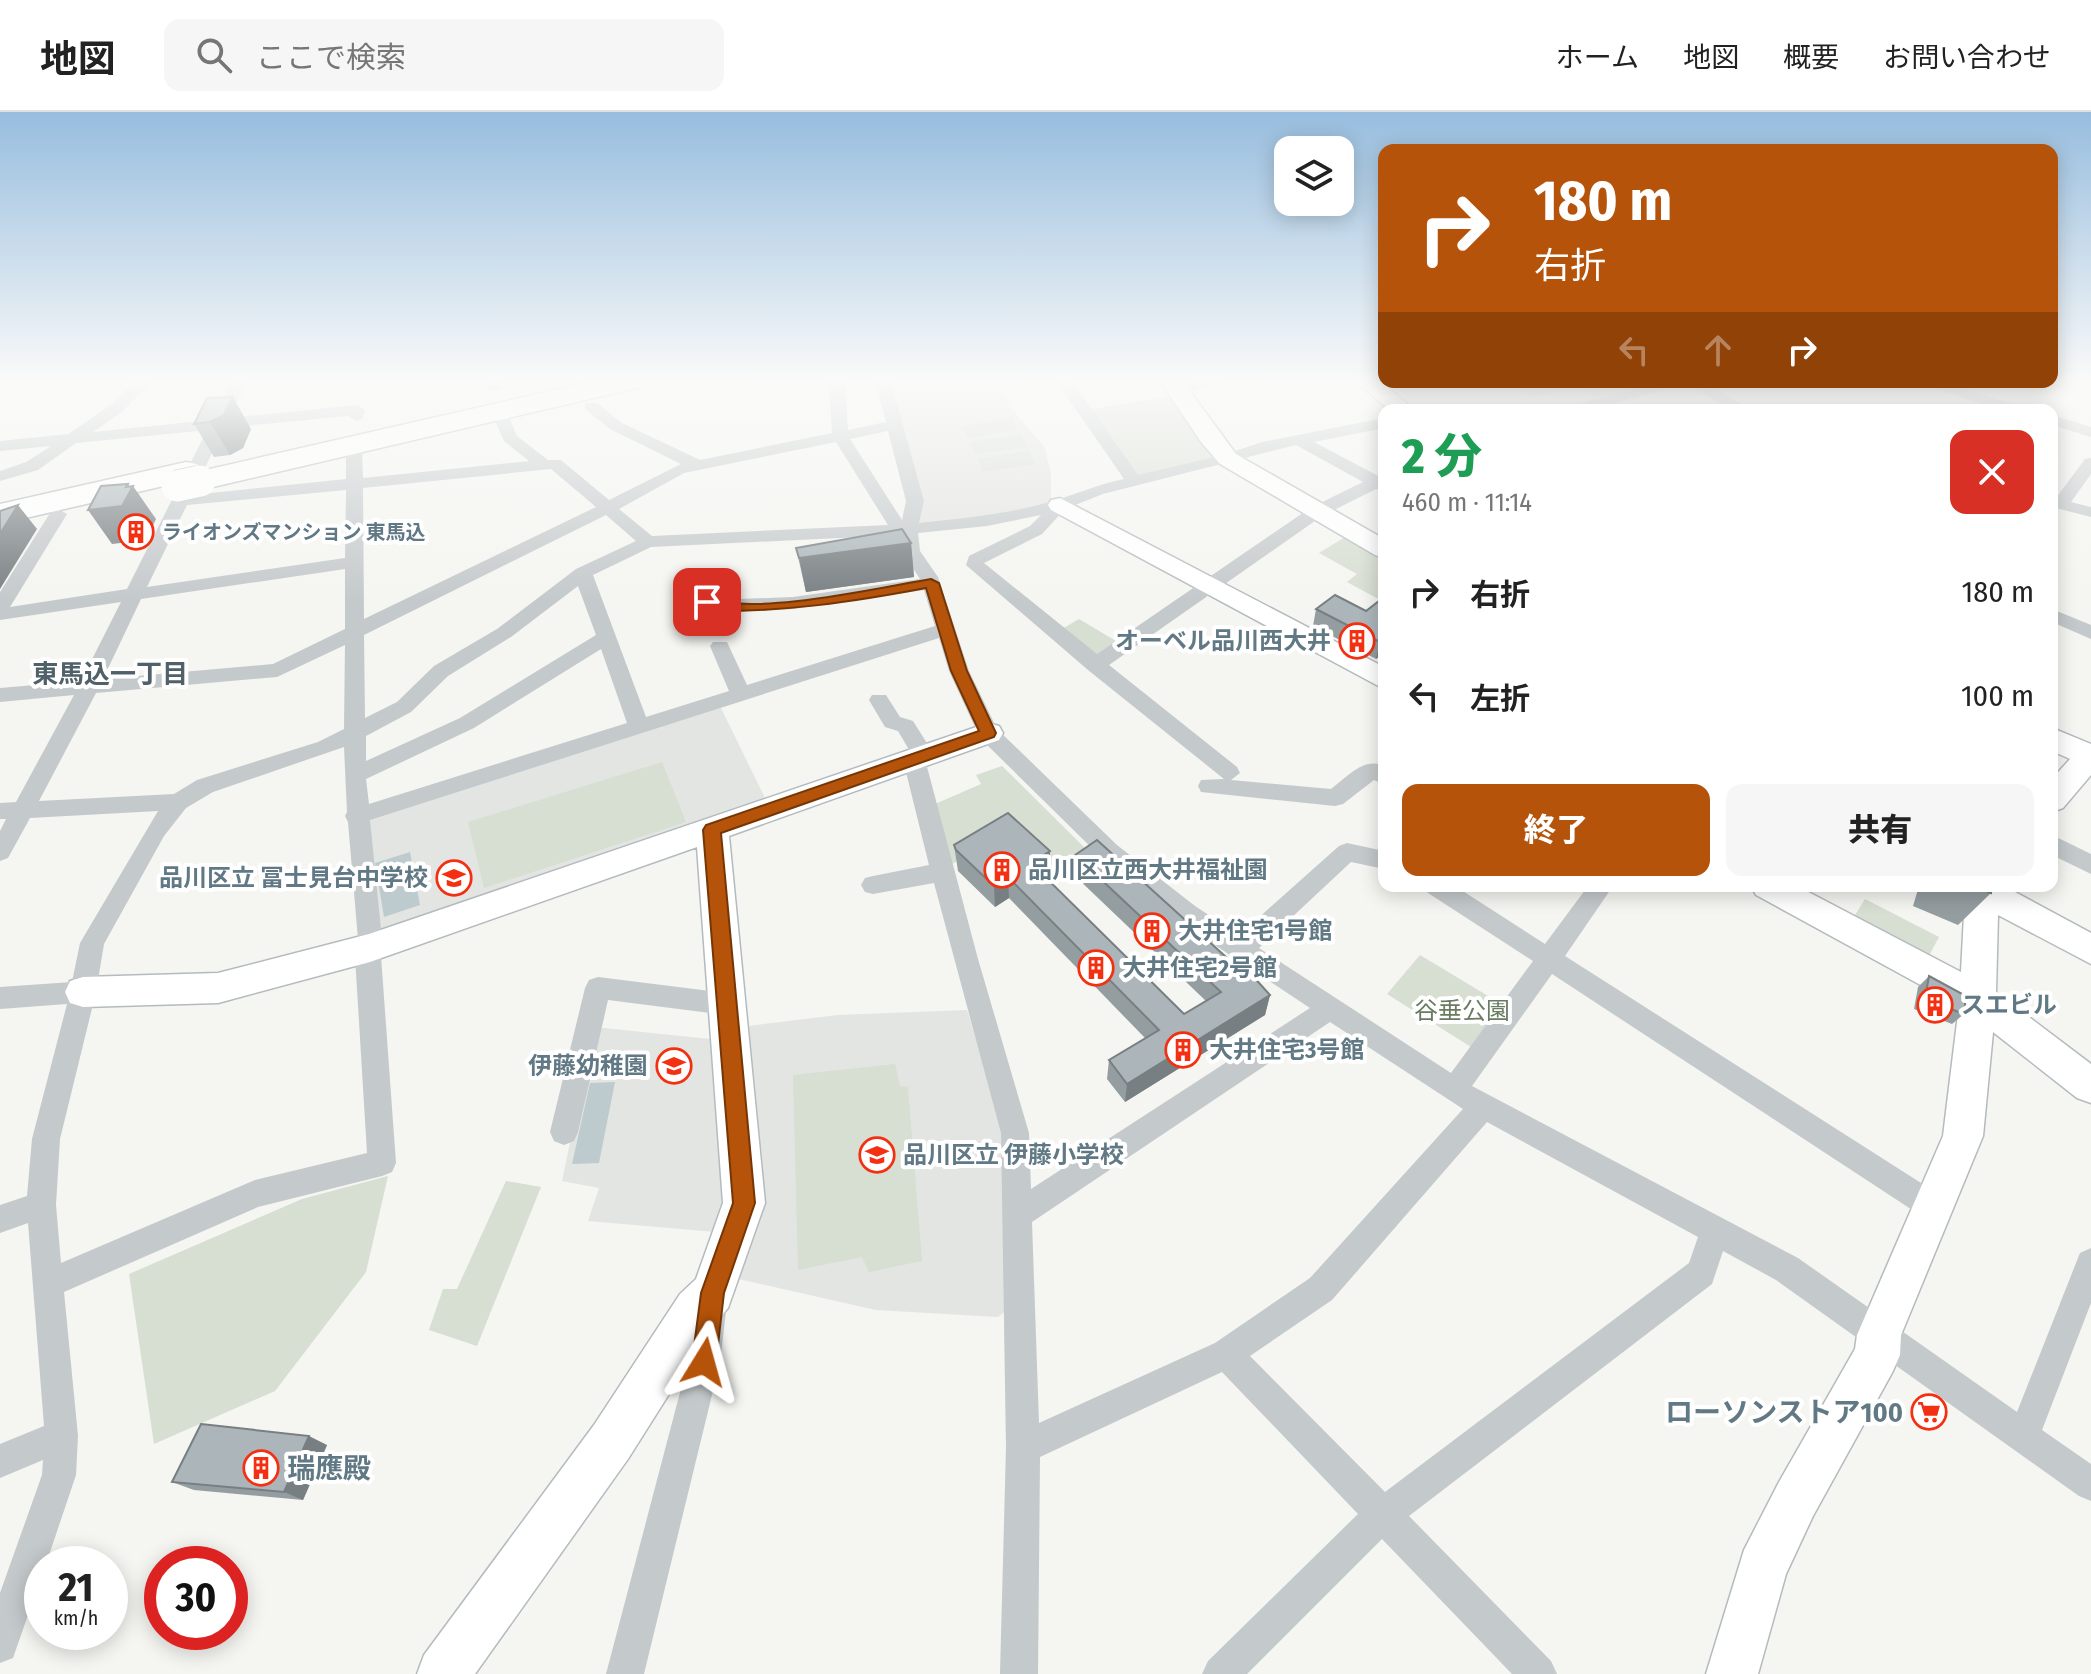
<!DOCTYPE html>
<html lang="ja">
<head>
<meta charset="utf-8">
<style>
  body { margin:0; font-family:"Fira Sans Condensed","Noto Sans JP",sans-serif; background:#f6f6f6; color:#222; height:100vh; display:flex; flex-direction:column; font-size:30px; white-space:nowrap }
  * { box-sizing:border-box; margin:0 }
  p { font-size:26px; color:#767676 }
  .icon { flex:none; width:44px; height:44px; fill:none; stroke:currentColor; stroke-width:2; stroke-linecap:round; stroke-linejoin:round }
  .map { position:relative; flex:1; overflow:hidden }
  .side { position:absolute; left:1378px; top:292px; width:680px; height:488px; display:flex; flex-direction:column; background:#fff; border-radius:16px; box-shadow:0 4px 20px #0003 }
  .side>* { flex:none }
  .hud { position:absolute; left:1378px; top:32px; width:680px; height:244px; border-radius:16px; box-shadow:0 4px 20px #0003; background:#b45309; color:#fff; overflow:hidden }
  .buttons { position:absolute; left:1274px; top:24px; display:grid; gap:16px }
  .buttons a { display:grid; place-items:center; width:80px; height:80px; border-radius:16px; background:#fff; box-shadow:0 4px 20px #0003; font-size:40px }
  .speed { position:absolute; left:24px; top:1434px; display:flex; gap:16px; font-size:40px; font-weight:700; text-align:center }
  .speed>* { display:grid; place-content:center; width:104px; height:104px; border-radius:50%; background:#fff; box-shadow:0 4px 20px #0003; line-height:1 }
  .speed small { font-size:20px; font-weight:400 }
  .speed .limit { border:12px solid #d22; background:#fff; color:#111 }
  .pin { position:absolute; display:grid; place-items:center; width:68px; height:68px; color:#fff; margin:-34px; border-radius:16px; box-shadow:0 4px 12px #0006 }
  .me { position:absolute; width:88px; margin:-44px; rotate:8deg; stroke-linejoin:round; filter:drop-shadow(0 0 6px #0008) }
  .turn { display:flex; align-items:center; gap:28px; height:168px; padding:0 24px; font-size:36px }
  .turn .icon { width:104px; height:104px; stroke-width:2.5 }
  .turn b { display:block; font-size:56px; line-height:68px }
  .lanes { display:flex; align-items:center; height:76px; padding:0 24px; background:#0003; justify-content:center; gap:40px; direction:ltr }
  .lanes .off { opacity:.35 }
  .round { display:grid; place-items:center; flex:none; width:84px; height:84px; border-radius:16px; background:#f6f6f6 }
  .headline { display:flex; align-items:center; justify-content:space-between; height:136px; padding:0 24px }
  h1 { font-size:48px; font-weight:800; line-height:60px; color:#1e9e55 }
  .action { display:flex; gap:16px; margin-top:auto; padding:16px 24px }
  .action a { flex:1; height:92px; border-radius:16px; background:#b45309; color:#fff; font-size:32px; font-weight:800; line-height:92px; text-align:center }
  .action a+a { background:#f6f6f6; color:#222 }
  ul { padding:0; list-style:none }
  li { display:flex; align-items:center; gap:24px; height:104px; padding:0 24px }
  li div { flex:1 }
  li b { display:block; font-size:30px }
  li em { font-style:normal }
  header { display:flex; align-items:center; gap:48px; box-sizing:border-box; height:112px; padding:0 40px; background:#fff; border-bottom:2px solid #e0e0e0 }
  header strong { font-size:38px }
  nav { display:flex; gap:44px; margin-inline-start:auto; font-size:28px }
  .search { width:560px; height:72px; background:#f6f6f6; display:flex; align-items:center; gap:20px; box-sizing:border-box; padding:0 28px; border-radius:16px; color:#767676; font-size:30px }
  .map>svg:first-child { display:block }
</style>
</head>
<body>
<header>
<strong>地図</strong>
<div class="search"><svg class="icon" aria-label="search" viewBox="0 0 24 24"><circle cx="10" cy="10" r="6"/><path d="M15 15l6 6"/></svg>ここで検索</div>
<nav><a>ホーム</a><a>地図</a><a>概要</a><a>お問い合わせ</a></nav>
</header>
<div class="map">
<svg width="2091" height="1562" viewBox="0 0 2091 1562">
  <rect width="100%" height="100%" fill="#f5f5f1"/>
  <!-- built -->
  <path fill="#e3e5e2" d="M 888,270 L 1000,270 L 1010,295 L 1045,336 L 1051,362 L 1051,391 L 987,406 L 914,414 Z
    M 1501,270 L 1596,270 L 1588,273 L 1606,283 L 1596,285 L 1577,275 L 1532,285 Z
    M 720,594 L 765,686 L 374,824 L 364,708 Z
    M 967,898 L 1004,1016 L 1009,1196 L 998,1205 L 876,1198 L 734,1166 L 726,1084 L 716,1120 L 588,1109 L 599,1076 L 562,1069 L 594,915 L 710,927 L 712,939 L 740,915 L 838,903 Z"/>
  <!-- green -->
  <path fill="#d7ded2" d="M 1169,284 L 1216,345 L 1138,364 L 1092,297 Z
    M 1012,307 L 1018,318 L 968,326 L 962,314 Z
    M 1021,322 L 1027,335 L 976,342 L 970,330 Z
    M 1029,339 L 1035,352 L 983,360 L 978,347 Z
    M 1345,425 L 1384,448 L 1384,490 L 1347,470 L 1357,462 L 1319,441 Z
    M 1079,507 L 1116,529 L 1094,544 L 1062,517 Z
    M 662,650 L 686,710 L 484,776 L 468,710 Z
    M 1002,654 L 1088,739 L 1058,760 L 1011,716 L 949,754 L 935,692 L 981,672 L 976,663 Z
    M 1865,787 L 1939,825 L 1925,851 L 1850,811 Z
    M 1420,843 L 1503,893 L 1471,935 L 1387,882 Z
    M 895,952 L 900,974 L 908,975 L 922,1149 L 869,1160 L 862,1145 L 798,1158 L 793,963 Z
    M 388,1064 L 366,1160 L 275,1279 L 154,1332 L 129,1162 L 302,1087 Z
    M 506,1069 L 541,1075 L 477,1234 L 429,1218 L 443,1177 L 457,1177 Z"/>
  <!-- water -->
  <path fill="#bdcbcf" d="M 410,740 L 420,793 L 384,805 L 375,751 Z
    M 615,970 L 599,1051 L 572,1052 L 590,971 Z"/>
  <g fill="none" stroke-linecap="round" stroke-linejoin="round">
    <defs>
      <path id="secondary" d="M 1161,270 L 1183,270 L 1236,342 L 1384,427 L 1384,446 L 1375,443 L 1220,352 L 1201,330 Z
        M 1357,270 L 1382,270 L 1414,298 L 1389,298 Z
        M 1060,386 L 1384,555 L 1384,577 L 1051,398 L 1048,393 L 1051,388 Z
        M 988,611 L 999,614 L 1003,621 L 999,628 L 729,724 L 765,1091 L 728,1196 L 712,1214 L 628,1347 L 475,1562 L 417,1562 L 424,1543 L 594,1313 L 680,1182 L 696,1167 L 723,1091 L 697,735 L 370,850 L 218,891 L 83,895 L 70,891 L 65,880 L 70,869 L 83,865 L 218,861 L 369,822 Z
        M 2052,616 L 2091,632 L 2091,663 L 2063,696 L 2052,700 L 2052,667 L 2070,647 L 2052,639 Z
        M 1751,774 L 1797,774 L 1961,860 L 1965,784 L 1958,774 L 2004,774 L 2091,821 L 2091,852 L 1998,803 L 1996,880 L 2091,952 L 2091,991 L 2077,986 L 1993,920 L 1983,1024 L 1901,1223 L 1900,1243 L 1893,1259 L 1813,1404 L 1786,1462 L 1758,1562 L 1706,1562 L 1744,1438 L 1779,1370 L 1855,1237 L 1857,1223 L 1943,1024 L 1959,894 L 1756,783 Z"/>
      <path id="highway" d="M 590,270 L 642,270 L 638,276 L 628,278 L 200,378 L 189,376 L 185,369 L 0,412 L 0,392 L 186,350 L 197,352 L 201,359 Z"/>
    </defs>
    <!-- secondary casing -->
    <use href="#secondary" stroke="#b4bbbe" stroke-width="3"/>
    <!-- highway casing -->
    <use href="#highway" stroke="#b6bbbd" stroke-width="3"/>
    <!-- street -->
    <path fill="#c4c9cb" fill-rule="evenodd" d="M 134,270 L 151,270 L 123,299 L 93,320 L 212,308 L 231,270 L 247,270 L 229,306 L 357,293 L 365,298 L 362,307 L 356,309 L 348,304 L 224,316 L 192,383 L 346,367 L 346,334 L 354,329 L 362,334 L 363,366 L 529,349 L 504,329 L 491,300 L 499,295 L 507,300 L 517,324 L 548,348 L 561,348 L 609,388 L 681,352 L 610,317 L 585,297 L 585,291 L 597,291 L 622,311 L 700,348 L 832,321 L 829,270 L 845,270 L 848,318 L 886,310 L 875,270 L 891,270 L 924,389 L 919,411 C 964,406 1010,402 1053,389 C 1077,382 1099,372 1124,367 L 1057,270 L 1073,270 L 1138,363 L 1223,343 L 1262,330 L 1384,306 L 1384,316 L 1314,330 L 1384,367 L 1384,379 L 1376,377 L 1322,404 L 1109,553 L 1237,655 L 1240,661 L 1231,668 L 1331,677 C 1346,666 1364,644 1384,654 L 1384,672 L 1374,668 L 1343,692 L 1335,694 L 1201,680 L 1198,674 L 1201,668 L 1224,667 L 1088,558 L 966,453 L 969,444 L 1030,414 L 1041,403 L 987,414 L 918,421 L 920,439 L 938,465 L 969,559 L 997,617 L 1117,733 L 1195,794 L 1239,823 L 1339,734 L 1347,731 L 1384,739 L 1384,757 L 1351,750 L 1259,836 L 1451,961 L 1533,849 L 1428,781 L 1424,774 L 1455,774 L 1545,832 L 1588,774 L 1613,774 L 1565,844 L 1943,1085 L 1948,1095 L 1943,1105 L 1933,1109 L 1923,1105 L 1552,862 L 1472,974 L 1798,1146 L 2017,1300 L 2080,1141 L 2091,1136 L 2091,1191 L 2042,1318 L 2091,1352 L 2091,1389 L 2079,1384 L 1776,1168 L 1723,1139 L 1712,1172 L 1409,1404 L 1551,1549 L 1557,1562 L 1512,1562 L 1382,1427 L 1247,1562 L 1202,1562 L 1208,1549 L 1358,1402 L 1222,1260 L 1040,1345 L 1038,1562 L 1000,1562 L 1006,1335 L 1001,1021 L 934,771 L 873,782 L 865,780 L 861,773 L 865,766 L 873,764 L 929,753 L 903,648 L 911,641 L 898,619 L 885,615 L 869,588 L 872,583 L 886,583 L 900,605 L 913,609 L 935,644 L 926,651 L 978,847 L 1029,1021 L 1031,1077 L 1310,896 L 1177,808 L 1101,745 L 980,626 L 949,559 L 939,526 L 370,708 L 382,827 L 381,844 L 396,1051 L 392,1060 L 382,1064 L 258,1095 L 64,1180 L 78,1324 L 76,1363 L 46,1452 L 42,1452 L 42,1463 L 13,1546 L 0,1551 L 0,1481 L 42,1363 L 43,1348 L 0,1366 L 0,1332 L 44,1314 L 28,1111 L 0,1121 L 0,1093 L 27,1084 L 32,1027 L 67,892 L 0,897 L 0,875 L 72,870 L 80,831 L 158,699 L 30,706 L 8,746 L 0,749 L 0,719 L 6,707 L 0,707 L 0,691 L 16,690 L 74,583 L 0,590 L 0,576 L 81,569 L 121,490 L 0,508 L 0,480 L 52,398 L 58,397 L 67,402 L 10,495 L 127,477 L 207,318 L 76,331 L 38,358 L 0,369 L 0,359 L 26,350 L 51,334 L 0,339 L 0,329 L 68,322 L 111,293 ZM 888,319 L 906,389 L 902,408 L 850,327 ZM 836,330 L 888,413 L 652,424 L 619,397 L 684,361 ZM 1296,333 L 1363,370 L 1310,396 L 1097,542 L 984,451 L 1042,422 L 1065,397 L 1103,382 ZM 551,357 L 596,395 L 364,507 L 363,376 ZM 346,378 L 345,446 L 147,475 L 187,393 ZM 606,403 L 636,429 L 576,457 L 497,517 L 434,554 L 397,590 L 365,606 L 364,523 ZM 901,423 L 902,439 L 920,467 L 793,485 L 715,488 L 707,484 L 697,490 L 702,498 L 709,500 L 793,497 L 924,478 L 935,514 L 747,573 L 727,530 L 713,530 L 710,534 L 729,579 L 646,605 L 593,463 L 651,435 ZM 345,457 L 345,517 L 273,552 L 103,567 L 141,487 ZM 578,474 L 596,523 L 460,606 L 366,649 L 366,624 L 411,600 L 448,564 L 511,525 ZM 345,533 L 344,617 L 318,630 L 197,668 L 174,682 L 39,689 L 96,581 L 277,565 ZM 601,537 L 627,611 L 369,692 L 366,667 L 474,616 ZM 344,635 L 347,700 L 345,704 L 348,710 L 358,827 L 355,844 L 367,1041 L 255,1068 L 61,1151 L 56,1093 L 60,1027 L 96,880 L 104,832 L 164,724 L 186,696 L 213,680 ZM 1330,910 L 1463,997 L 1310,1166 L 1215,1231 L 1039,1311 L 1032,1110 ZM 1487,1010 L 1698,1125 L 1689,1151 L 1385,1380 L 1250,1244 L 1332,1188 Z
      M 485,270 L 501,270 L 502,275 L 499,278 L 489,278 Z
      M 1196,270 L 1225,270 L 1178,284 L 1170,279 Z
      M 1661,270 L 1705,270 L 1750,298 L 1731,298 L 1686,272 L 1589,298 L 1562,298 L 1564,295 Z
      M 1916,270 L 1941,270 L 2023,295 L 2025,298 L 2000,298 Z
      M 2052,303 L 2091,315 L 2091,325 L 2052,313 Z
      M 2091,346 L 2091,362 L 2071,390 L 2091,395 L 2091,405 L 2052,395 L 2052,385 L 2056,386 L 2085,347 Z
      M 2052,497 L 2091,513 L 2091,527 L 2052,510 Z
      M 2052,723 L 2091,742 L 2091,762 L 2052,743 Z
      M 598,865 L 726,881 L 735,884 L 739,892 L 735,900 L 726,903 L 608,888 L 578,1020 L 574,1029 L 564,1033 L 554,1029 L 550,1020 L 585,876 L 589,868 Z
      M 712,1176 L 723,1180 L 727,1191 L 720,1250 L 644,1562 L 606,1562 L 688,1250 L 697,1191 L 701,1180 Z"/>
    <!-- secondary -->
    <use href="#secondary" fill="#fff" fill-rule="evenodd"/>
    <!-- highway -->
    <use href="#highway" fill="#fff" fill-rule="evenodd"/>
    <defs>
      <path id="highway-bridge" d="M 177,374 L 200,369"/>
    </defs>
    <!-- highway-bridge casing -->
    <use href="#highway-bridge" stroke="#b6bbbd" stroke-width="33" stroke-linecap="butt"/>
    <!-- highway-bridge -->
    <use href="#highway-bridge" stroke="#fff" stroke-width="31"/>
  </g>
  <!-- wall -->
  <path fill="#949da0" d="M 207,286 L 251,317 L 243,336 L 230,343 L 214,345 L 194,312 Z
    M 911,431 L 914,465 L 806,480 L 796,436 Z
    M 1384,485 L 1384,540 L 1376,547 L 1313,514 L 1316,497 L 1366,499 Z
    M 954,733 L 1050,739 L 1050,760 L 1044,764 L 1184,902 L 1206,889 L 1075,764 L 1075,743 L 1247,864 L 1270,883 L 1265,903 L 1125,990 L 1107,967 L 1109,948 L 1145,926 L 1009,786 L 995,795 L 958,759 Z
    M 1919,774 L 1992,774 L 1991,781 L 1958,813 L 1913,794 Z
    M 1929,864 L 1964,902 L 1952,912 L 1914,897 L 1918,875 Z
    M 327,1333 L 303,1388 L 194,1378 L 172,1370 Z"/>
  <!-- shaded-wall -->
  <path fill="#787f82" d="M 233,285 L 251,317 L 243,336 L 230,343 L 210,310 Z
    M 128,372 L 131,377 L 133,374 L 156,407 L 146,428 L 112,432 L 88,398 L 126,375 Z
    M 18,393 L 37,417 L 0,477 L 0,422 Z
    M 911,431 L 914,465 L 806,480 L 799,446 Z
    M 1384,527 L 1384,540 L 1376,547 L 1380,530 Z
    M 1050,739 L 1050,760 L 1031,772 L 1031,751 Z
    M 1008,765 L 1009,786 L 995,795 L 994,774 Z
    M 1270,883 L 1265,903 L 1125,990 L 1127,972 Z
    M 309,1324 L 327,1333 L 303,1388 L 284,1380 Z"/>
  <!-- building -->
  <path fill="#acb6ba" stroke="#787f82" stroke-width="2" d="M 233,285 L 224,303 L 210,310 L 194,312 L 207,286 Z
    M 128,372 L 126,375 L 133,374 L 122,394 L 88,398 L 101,374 Z
    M 18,393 L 0,422 L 0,399 Z
    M 902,417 L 911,431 L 799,446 L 796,436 Z
    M 1335,483 L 1366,499 L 1384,485 L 1384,527 L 1380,530 L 1316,497 Z
    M 1008,701 L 1050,739 L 1031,751 L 1184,902 L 1221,880 L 1075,743 L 1097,728 L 1247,864 L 1251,862 L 1270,883 L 1127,972 L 1109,948 L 1159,918 L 1008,765 L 994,774 L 956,738 L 954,733 Z
    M 1973,774 L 1992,774 L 1991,781 Z
    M 1929,864 L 1966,884 L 1964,902 L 1925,887 Z
    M 201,1312 L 309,1324 L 284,1380 L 172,1370 Z"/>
  <!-- sky -->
  <linearGradient id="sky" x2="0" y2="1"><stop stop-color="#97bdde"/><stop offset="0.55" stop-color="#fafaf9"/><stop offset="1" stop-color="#fafaf9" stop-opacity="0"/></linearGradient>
  <rect width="2091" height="489" fill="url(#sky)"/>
  <!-- route -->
  <path fill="#b45309" stroke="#753606" stroke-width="2" d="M 931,467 L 939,471 L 967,559 L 996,621 L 994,625 L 721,721 L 755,1091 L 724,1181 L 716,1250 L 712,1259 L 704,1263 L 695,1259 L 692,1250 L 701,1181 L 733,1091 L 703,718 L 706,713 L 979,619 L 951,559 L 926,476 C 852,490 785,500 709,499 L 704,498 L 700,490 L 707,486 C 756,504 877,476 931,467 Z"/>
  <!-- icons -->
  <defs>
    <symbol id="building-ring" viewBox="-11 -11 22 22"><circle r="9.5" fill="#fff" stroke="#f43012" stroke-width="1.5"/><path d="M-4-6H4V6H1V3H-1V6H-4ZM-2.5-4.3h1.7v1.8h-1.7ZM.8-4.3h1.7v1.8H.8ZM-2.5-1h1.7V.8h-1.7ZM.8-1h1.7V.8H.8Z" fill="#f43012"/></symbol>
    <symbol id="school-ring" viewBox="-11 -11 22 22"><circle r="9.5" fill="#fff" stroke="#f43012" stroke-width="1.5"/><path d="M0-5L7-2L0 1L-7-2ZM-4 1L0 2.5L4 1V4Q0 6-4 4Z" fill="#f43012"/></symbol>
    <symbol id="supermarket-ring" viewBox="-11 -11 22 22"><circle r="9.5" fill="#fff" stroke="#f43012" stroke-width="1.5"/><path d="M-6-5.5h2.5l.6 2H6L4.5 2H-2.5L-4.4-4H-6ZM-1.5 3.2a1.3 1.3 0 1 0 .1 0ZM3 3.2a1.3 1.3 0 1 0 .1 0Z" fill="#f43012"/></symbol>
  </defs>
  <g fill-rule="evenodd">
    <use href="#building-ring" x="116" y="400" width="40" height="40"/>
    <use href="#building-ring" x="1337" y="509" width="40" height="40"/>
    <use href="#building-ring" x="982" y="738" width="40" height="40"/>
    <use href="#school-ring" x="434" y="746" width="40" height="40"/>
    <use href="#building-ring" x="1132" y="799" width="40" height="40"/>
    <use href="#building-ring" x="1076" y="836" width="40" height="40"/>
    <use href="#building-ring" x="1915" y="873" width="40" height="40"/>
    <use href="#building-ring" x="1163" y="918" width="40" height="40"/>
    <use href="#school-ring" x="654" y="934" width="40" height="40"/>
    <use href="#school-ring" x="857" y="1023" width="40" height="40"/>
    <use href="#supermarket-ring" x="1909" y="1280" width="40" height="40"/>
    <use href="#building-ring" x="241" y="1336" width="40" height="40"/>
  </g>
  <g text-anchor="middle" stroke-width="8" stroke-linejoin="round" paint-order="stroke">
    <!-- far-poi labels -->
    <g font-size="20" font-weight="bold" fill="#617985" stroke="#fff" text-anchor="start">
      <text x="162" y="427">ライオンズマンション 東馬込</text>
    </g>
    <!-- poi labels -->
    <g font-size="24" font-weight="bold" fill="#617985" stroke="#fff" text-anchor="start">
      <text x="1331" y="537" text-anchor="end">オーベル品川西大井</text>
      <text x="1028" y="766">品川区立西大井福祉園</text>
      <text x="428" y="774" text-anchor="end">品川区立 冨士見台中学校</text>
      <text x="1178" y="827">大井住宅1号館</text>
      <text x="1122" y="864">大井住宅2号館</text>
      <text x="1961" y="901">スエビル</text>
      <text x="1209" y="946">大井住宅3号館</text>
      <text x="648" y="962" text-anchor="end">伊藤幼稚園</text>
      <text x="903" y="1051">品川区立 伊藤小学校</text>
    </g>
    <!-- park labels -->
    <g font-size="24" fill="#697c61" stroke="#fff">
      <text x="1462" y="907">谷垂公園</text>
    </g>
    <!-- neighbourhood labels -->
    <g font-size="26" font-weight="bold" fill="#506169" stroke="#fff">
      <text x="110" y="571">東馬込一丁目</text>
    </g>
    <!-- near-poi labels -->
    <g font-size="28" font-weight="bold" fill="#617985" stroke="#fff" text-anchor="end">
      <text x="1903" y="1310">ローソンストア100</text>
      <text x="287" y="1366" text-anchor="start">瑞應殿</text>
    </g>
  </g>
</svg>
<div class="buttons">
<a><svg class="icon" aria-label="layers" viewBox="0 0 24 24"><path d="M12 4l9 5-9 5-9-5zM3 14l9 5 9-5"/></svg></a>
</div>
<div class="speed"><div>21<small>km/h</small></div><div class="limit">30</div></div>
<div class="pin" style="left:707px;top:490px;background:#d93025"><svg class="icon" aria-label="arrive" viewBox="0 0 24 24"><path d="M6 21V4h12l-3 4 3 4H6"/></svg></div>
<svg class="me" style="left:704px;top:1250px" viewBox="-20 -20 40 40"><path d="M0-17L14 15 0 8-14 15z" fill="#b45309" stroke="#fff" stroke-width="4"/></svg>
<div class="hud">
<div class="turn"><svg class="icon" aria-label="right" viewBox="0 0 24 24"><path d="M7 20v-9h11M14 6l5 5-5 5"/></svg><div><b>180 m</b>右折</div></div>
<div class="lanes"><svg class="icon off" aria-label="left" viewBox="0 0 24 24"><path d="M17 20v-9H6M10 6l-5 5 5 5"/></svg><svg class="icon off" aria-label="ahead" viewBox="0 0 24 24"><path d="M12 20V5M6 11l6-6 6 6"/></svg><svg class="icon" aria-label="right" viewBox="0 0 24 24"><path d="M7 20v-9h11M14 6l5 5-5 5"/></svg></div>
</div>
<section class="side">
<div class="headline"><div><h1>2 分</h1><p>460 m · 11:14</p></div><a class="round" style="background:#d93025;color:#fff"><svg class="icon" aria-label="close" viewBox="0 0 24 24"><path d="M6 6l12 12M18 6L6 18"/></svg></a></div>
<ul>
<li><svg class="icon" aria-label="right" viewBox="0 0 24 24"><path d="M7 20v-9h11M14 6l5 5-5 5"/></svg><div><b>右折</b></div><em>180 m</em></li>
<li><svg class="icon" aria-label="left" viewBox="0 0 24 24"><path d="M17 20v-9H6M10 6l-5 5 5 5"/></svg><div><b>左折</b></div><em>100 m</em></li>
</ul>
<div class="action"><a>終了</a><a>共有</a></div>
</section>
</div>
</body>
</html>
